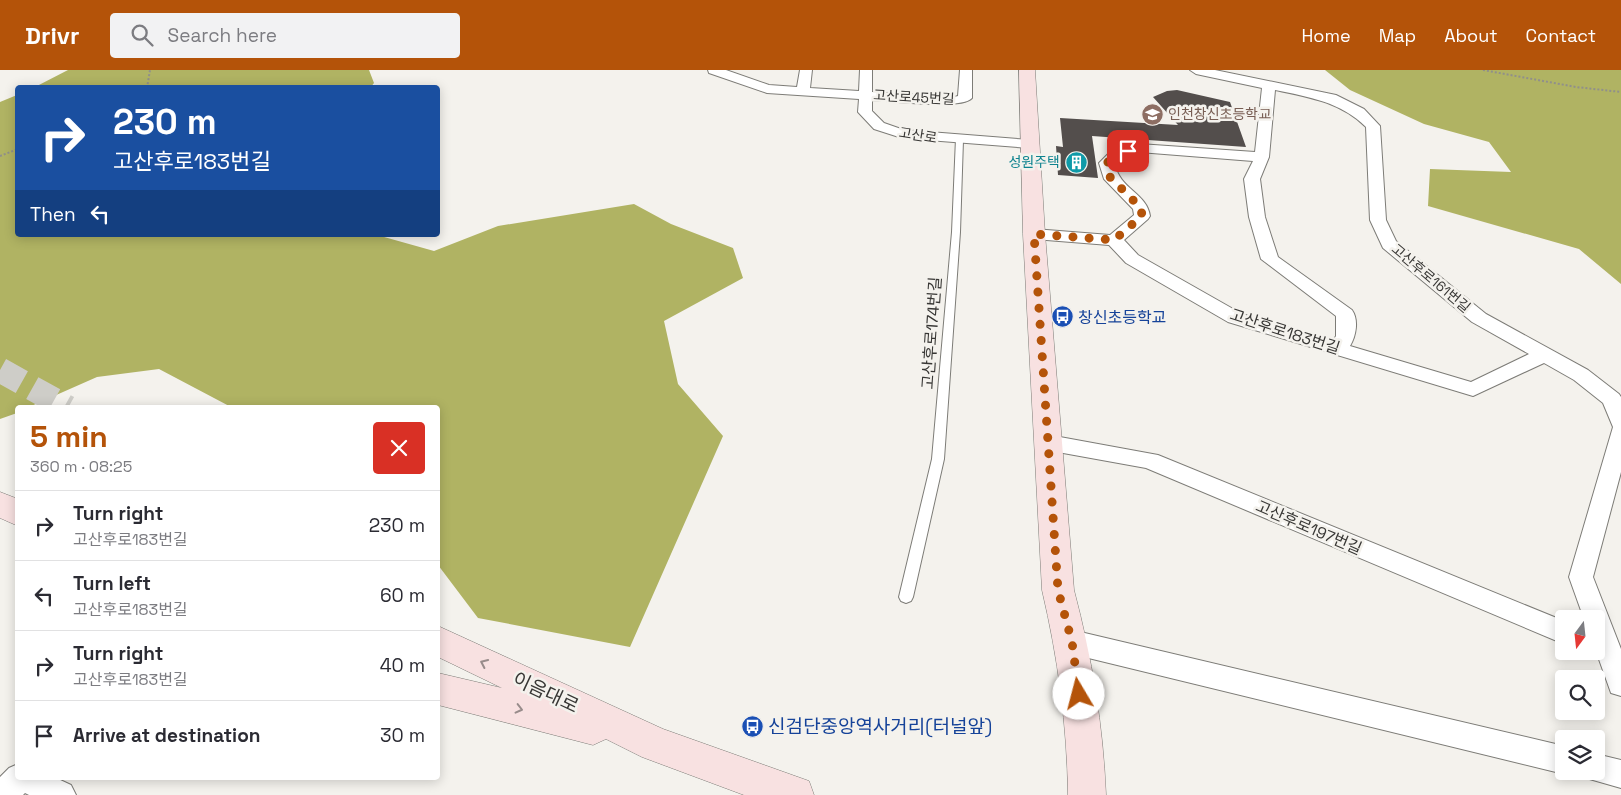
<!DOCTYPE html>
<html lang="en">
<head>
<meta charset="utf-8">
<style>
  body { margin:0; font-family:"Space Grotesk","Noto Sans KR",sans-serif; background:#f2f2f3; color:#2b2b33; height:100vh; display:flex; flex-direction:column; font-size:19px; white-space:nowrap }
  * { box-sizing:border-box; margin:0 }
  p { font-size:16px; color:#7c7c81 }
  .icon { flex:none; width:28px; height:28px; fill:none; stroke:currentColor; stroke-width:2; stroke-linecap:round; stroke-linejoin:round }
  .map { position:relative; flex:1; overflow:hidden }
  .side { position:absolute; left:15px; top:335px; width:425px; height:375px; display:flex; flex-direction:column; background:#fff; border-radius:5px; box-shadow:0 2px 12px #0003 }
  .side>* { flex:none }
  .top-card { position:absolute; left:15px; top:15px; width:425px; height:152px; border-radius:5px; box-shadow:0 2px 12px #0003; background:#1a4fa0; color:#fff; overflow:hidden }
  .needle { width:32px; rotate:195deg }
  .tools { position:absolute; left:1555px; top:540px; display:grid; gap:10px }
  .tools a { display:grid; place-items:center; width:50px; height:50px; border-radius:5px; background:#fff; box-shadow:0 2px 12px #0003; font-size:25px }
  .pin { position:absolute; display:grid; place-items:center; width:42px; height:42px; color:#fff; margin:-21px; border-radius:10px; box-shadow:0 2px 8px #0006 }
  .me { position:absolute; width:55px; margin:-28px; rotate:352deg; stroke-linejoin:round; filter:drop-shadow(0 0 4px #0008) }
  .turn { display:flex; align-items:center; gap:18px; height:105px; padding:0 15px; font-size:22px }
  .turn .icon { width:65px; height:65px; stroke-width:2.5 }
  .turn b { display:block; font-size:35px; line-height:42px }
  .then { display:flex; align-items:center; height:48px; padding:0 15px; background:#0003; gap:10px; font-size:19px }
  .round { display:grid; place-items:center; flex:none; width:52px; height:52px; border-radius:5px; background:#f2f2f3 }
  .summary { display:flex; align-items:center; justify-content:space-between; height:85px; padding:0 15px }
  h1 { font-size:30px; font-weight:700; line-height:38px; color:#b45309 }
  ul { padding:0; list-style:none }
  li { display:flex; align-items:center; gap:15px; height:70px; padding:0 15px; border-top:1px solid #e1e1e2 }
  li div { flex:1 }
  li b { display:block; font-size:19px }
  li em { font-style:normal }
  header { display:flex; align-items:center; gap:30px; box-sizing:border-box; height:70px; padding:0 25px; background:#b45309; color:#fff }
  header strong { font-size:24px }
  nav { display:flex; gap:28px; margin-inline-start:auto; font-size:18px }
  .search { width:350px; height:45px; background:#f2f2f3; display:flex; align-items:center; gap:12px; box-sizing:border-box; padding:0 18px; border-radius:5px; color:#7c7c81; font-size:19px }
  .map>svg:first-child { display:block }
</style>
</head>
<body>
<header>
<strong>Drivr</strong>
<div class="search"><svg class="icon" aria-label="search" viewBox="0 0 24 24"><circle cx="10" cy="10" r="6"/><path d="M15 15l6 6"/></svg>Search here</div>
<nav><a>Home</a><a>Map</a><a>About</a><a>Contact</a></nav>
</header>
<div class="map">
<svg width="1621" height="725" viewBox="0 0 1621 725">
  <rect width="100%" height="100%" fill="#f4f2ed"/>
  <!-- forest -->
  <path fill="#b0b363" d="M 68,0 L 369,0 L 374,13 L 370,18 L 35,17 Z
    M 1325,0 L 1621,0 L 1621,214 L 1579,179 L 1428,136 L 1430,99 L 1511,102 L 1489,72 L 1424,54 L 1350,20 Z
    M 17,25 L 18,165 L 377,165 L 434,181 L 498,156 L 634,134 L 671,154 L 733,178 L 743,208 L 664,251 L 678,314 L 723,366 L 630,577 L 478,548 L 438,495 L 438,338 L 231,337 L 159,299 L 97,307 L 29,337 L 18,338 L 17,343 L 0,349 L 0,32 Z"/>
  <!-- building -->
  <path fill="#534e4c" d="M 1177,20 L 1230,32 L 1246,77 L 1092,66 L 1098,108 L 1058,105 L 1056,76 L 1063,77 L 1060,48 L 1178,55 L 1153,27 L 1167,21 Z"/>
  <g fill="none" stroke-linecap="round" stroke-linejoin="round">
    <!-- secondary-tunnel -->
    <path stroke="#cecdc8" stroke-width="25" stroke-dasharray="25 12" stroke-linecap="butt" d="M 0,300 L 68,338"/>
    <defs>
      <path id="service" d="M 956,68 L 963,70 L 960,162 L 944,389 L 913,527 L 911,531 L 906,533 L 901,531 L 899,527 L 932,389 L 952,162 Z"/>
      <path id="minor" d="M 708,0 L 726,0 L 769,15 L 797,17 L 800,0 L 812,0 L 810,18 L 859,21 L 860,0 L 872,0 L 872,22 L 954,27 L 958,26 L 960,0 L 972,0 L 972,28 C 962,40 890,31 872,30 L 872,41 L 884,53 L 904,60 L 1030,70 L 1035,71 L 1037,74 L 1035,77 L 1030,78 L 902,68 L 874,59 L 858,42 L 859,29 L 767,23 L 709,3 Z
        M 1190,0 L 1215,0 L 1336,25 L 1364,39 L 1380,56 L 1386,150 L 1396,171 L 1486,244 L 1588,300 L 1619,324 L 1621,327 L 1621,402 L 1593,507 L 1621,579 L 1621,626 L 1611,623 L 1596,581 L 1596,549 L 1584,549 L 1569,507 L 1613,357 L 1603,333 L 1574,310 L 1544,293 L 1473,326 L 1228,252 L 1126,193 L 1109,175 L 1034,169 L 1028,168 L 1026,164 L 1028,160 L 1034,159 L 1110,165 L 1134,145 L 1133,139 L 1104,109 L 1099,93 L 1111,81 L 1139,74 L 1255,82 L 1262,18 L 1196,4 ZM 1275,20 C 1309,27 1341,32 1366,57 L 1370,150 L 1383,178 L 1472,252 L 1529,284 L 1471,312 L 1350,276 C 1356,266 1359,250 1352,240 L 1278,187 L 1265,147 L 1260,109 L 1269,87 ZM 1139,82 L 1253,91 L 1244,109 L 1249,147 L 1261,189 L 1336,246 L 1336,266 L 1333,271 L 1242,244 L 1138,185 L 1124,170 L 1148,149 L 1150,146 C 1147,123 1119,119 1115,94 L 1121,87 Z
        M 1049,365 L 1158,385 L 1564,551 L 1564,574 L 1146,398 L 1041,379 L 1038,373 L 1041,367 Z
        M 1072,560 L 1564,676 L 1564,701 L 1571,701 L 1564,704 L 1072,584 L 1063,580 L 1059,572 L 1063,564 Z
        M 1596,684 L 1621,690 L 1621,718 L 1586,708 L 1583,701 L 1596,701 Z
        M 18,694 L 18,708 L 56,708 L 71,715 L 76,725 L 29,725 L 25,723 L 23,725 L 0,725 L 0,707 L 9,698 Z"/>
      <path id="secondary" d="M 1019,0 L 1035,0 L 1045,164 L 1074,520 C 1092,588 1103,655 1106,725 L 1068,725 C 1067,655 1058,588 1042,520 L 1023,164 Z
        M 0,422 L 18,429 L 18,456 L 0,448 Z
        M 438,556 L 663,659 L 809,711 L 814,725 L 744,725 L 642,687 L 606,669 L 593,675 L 438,635 L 438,603 L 502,618 L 438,587 Z"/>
    </defs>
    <!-- service casing -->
    <use href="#service" stroke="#7d7c77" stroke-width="2"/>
    <!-- minor casing -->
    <use href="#minor" stroke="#7d7c77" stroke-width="2"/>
    <!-- secondary casing -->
    <use href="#secondary" stroke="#7d7c77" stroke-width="1"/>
    <!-- path -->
    <path stroke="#908f8b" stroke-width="2" stroke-dasharray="2 2" stroke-linecap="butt" d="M 1483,0 L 1576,17 L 1621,22
      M 147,18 L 150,0
      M 0,86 L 18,79"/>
    <!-- service -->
    <use href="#service" fill="#fff" fill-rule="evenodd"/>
    <!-- minor -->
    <use href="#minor" fill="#fff" fill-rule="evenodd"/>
    <!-- secondary -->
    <use href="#secondary" fill="#f8e1e1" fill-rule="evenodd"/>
  </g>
  <!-- one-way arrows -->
  <defs><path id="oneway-chevron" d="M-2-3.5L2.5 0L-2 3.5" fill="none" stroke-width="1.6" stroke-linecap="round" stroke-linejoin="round" transform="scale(1.25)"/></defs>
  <g stroke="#988c8b">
    <use href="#oneway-chevron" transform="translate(484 593) rotate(-155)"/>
    <use href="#oneway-chevron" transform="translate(519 639) rotate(14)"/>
  </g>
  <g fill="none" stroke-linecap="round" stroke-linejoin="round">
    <!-- route -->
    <path stroke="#b45309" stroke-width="9" stroke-dasharray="0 16.2" d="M 1079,624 L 1072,572 L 1058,520 L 1034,164 L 1114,170 L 1142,146 L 1141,138 L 1109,106 L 1107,93 L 1116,84 L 1128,81"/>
  </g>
  <!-- icons -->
  <defs>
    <symbol id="school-disc" viewBox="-11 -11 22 22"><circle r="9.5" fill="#8d6e63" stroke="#f4f2ed"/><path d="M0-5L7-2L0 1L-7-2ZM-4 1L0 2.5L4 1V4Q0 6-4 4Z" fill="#fff"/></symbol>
    <symbol id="building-disc" viewBox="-11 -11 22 22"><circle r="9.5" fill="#0f9aa8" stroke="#f4f2ed"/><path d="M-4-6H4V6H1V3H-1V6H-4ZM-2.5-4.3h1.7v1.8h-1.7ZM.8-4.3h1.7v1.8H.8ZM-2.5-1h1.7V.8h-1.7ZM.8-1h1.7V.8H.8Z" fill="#fff"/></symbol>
    <symbol id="bus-disc" viewBox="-11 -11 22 22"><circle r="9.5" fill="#1a4fb4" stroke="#f4f2ed"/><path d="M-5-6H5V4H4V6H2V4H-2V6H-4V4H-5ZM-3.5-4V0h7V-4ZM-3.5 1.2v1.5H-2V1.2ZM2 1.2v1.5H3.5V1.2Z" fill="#fff"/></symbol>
  </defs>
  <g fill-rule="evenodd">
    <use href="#school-disc" x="1140" y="32" width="25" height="25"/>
    <use href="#building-disc" x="1064" y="80" width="25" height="25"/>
    <use href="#bus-disc" x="1050" y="234" width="25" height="25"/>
    <use href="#bus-disc" x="740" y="644" width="25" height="25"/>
  </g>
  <g text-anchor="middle" stroke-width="5" stroke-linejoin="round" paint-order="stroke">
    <!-- far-street labels -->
    <g font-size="14" fill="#383735" stroke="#f4f2ed">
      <text transform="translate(914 27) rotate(3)" y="5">고산로45번길</text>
      <text transform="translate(918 65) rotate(9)" y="5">고산로</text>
      <text transform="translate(1431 208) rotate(40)" y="5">고산후로161번길</text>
    </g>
    <!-- far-education labels -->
    <g font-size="14" fill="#785e54" stroke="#f4f2ed" text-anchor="start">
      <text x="1168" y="49">인천창신초등학교</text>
    </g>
    <!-- far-culture labels -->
    <g font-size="14" fill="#0d838f" stroke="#f4f2ed" text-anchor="end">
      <text x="1060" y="97">성원주택</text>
    </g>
    <!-- transit labels -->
    <g font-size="16" fill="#164399" stroke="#f4f2ed" text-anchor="start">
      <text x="1078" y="253">창신초등학교</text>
    </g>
    <!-- street labels -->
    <g font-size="16" fill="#383735" stroke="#f4f2ed">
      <text transform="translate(1285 261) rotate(18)" y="6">고산후로183번길</text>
      <text transform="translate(931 263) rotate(-86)" y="6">고산후로174번길</text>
      <text transform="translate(1309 457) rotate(23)" y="6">고산후로197번길</text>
    </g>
    <!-- near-street labels -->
    <g font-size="19" fill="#383735" stroke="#f4f2ed">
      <text transform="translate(546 622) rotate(25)" y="7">이음대로</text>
    </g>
    <!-- near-transit labels -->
    <g font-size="19" fill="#164399" stroke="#f4f2ed" text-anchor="start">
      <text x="768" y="663">신검단중앙역사거리(터널앞)</text>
    </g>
  </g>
</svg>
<div class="tools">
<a><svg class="needle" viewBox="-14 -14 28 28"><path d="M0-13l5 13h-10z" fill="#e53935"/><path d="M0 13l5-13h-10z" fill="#7c7c81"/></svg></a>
<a><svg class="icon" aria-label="search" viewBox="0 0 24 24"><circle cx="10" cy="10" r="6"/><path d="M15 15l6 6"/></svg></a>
<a><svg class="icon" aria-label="layers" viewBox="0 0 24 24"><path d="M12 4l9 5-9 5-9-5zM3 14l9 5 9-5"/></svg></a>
</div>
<div class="pin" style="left:1128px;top:81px;background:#d93025"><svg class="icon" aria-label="arrive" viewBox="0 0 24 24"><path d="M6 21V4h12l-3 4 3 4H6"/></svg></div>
<svg class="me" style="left:1079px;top:624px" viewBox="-20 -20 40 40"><circle r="19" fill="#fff"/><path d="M0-13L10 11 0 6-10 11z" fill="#b45309"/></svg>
<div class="top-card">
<div class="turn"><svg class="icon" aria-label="right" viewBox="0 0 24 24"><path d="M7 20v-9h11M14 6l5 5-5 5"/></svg><div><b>230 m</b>고산후로183번길</div></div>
<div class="then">Then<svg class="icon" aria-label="left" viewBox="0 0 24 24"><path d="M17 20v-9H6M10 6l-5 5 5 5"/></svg></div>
</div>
<section class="side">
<div class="summary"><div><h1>5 min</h1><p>360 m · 08:25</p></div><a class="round" style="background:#d93025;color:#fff"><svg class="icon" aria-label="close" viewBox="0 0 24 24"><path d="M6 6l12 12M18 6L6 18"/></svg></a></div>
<ul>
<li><svg class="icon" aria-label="right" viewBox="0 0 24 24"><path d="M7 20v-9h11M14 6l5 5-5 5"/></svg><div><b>Turn right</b><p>고산후로183번길</p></div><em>230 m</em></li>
<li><svg class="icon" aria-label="left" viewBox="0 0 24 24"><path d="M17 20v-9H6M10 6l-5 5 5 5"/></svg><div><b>Turn left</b><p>고산후로183번길</p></div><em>60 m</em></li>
<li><svg class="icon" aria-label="right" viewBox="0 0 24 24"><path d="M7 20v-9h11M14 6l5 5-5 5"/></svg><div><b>Turn right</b><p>고산후로183번길</p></div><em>40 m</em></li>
<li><svg class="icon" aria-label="arrive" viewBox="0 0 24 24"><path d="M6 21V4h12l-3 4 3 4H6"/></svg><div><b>Arrive at destination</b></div><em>30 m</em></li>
</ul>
</section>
</div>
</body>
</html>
